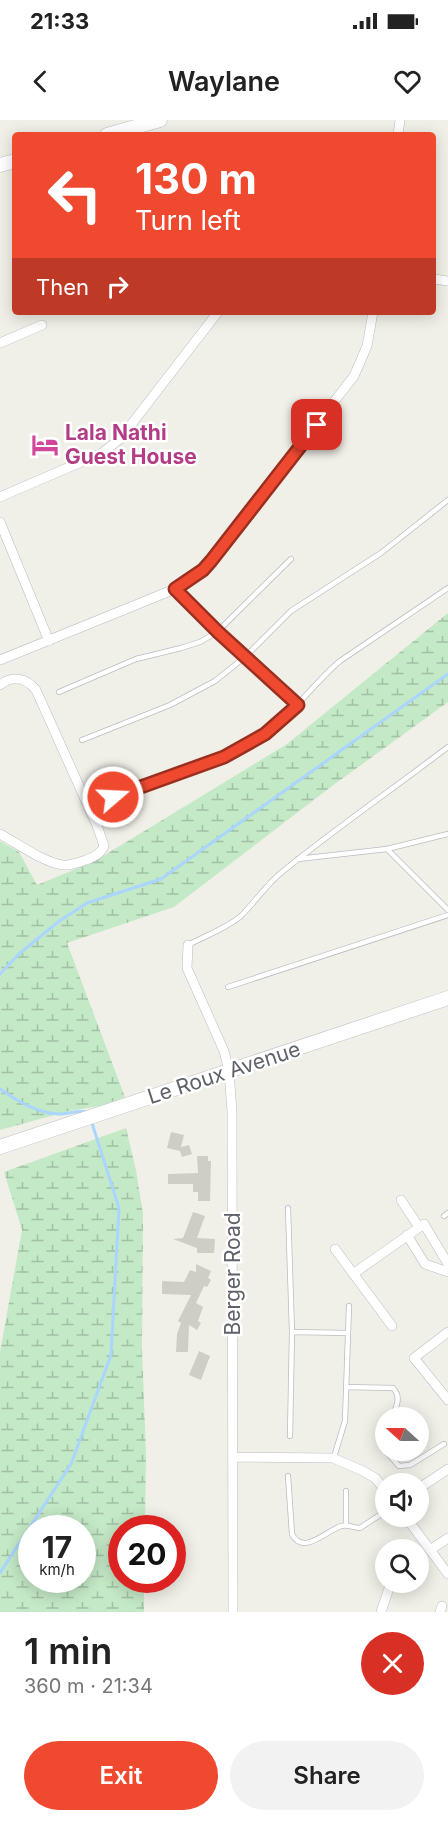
<!DOCTYPE html>
<html lang="en">
<head>
<meta charset="utf-8">
<style>
  body { margin:0; font-family:Inter,sans-serif; background:#f2f2f2; color:#222; height:100vh; display:flex; flex-direction:column; font-size:22px; white-space:nowrap }
  * { box-sizing:border-box; margin:0 }
  p { font-size:20px; color:#767676 }
  .icon { flex:none; width:33px; height:33px; fill:none; stroke:currentColor; stroke-width:2; stroke-linecap:round; stroke-linejoin:round }
  .map { position:relative; height:1492px; overflow:hidden }
  .side { display:flex; flex-direction:column; background:#fff; flex:1 }
  .side>* { flex:none }
  .guide { position:absolute; left:12px; top:12px; width:424px; height:183px; border-radius:6px; box-shadow:0 3px 15px #0003; background:#ef4930; color:#fff; overflow:hidden }
  .needle { width:39px; rotate:291deg }
  .tools { position:absolute; left:375px; top:1287px; display:grid; gap:12px }
  .tools a { display:grid; place-items:center; width:54px; height:54px; border-radius:50%; background:#fff; box-shadow:0 3px 15px #0003; font-size:30px }
  .speed { position:absolute; left:18px; top:1395px; display:flex; gap:12px; font-size:30px; font-weight:700; text-align:center }
  .speed>* { display:grid; place-content:center; width:78px; height:78px; border-radius:50%; background:#fff; box-shadow:0 3px 15px #0003; line-height:1 }
  .speed small { font-size:15px; font-weight:400 }
  .speed .limit { border:9px solid #d22; background:#fff; color:#111 }
  .pin { position:absolute; display:grid; place-items:center; width:51px; height:51px; color:#fff; margin:-26px; border-radius:12px; box-shadow:0 3px 9px #0006 }
  .me { position:absolute; width:66px; margin:-33px; rotate:71deg; stroke-linejoin:round; filter:drop-shadow(0 0 4px #0008) }
  .turn { display:flex; align-items:center; gap:21px; height:126px; padding:0 24px; font-size:27px }
  .turn .icon { width:78px; height:78px; stroke-width:2.5 }
  .turn b { display:block; font-size:42px; line-height:51px }
  .then { display:flex; align-items:center; height:57px; padding:0 24px; background:#0003; gap:12px; font-size:22px }
  .round { display:grid; place-items:center; flex:none; width:63px; height:63px; border-radius:32px; background:#f2f2f2 }
  .overview { display:flex; align-items:center; justify-content:space-between; height:102px; padding:0 24px }
  h1 { font-size:36px; font-weight:600; line-height:45px }
  .cta { display:flex; gap:12px; margin-top:auto; padding:12px 24px }
  .cta a { flex:1; height:69px; border-radius:36px; background:#ef4930; color:#fff; font-size:24px; font-weight:600; line-height:69px; text-align:center }
  .cta a+a { background:#f2f2f2; color:#222 }
  .status { display:flex; justify-content:space-between; align-items:center; height:42px; padding:0 30px; background:#fff; direction:ltr }
  .status svg { height:16px; fill:currentColor }
  header { display:flex; justify-content:space-between; align-items:center; height:78px; padding:0 24px; background:#fff; font-size:27px; font-weight:600 }
  .map>svg:first-child { display:block }
</style>
</head>
<body>
<div class="status"><b>21:33</b><svg viewBox="0 0 49 12"><path d="M0 12V9h3v3zM5 12V6h3v6zM10 12V3h3v9zM15 12V0h3v12zM26 1h20v11H26zM47 4h2v5h-2z"/></svg></div>
<header><svg class="icon" aria-label="back" viewBox="0 0 24 24"><path d="M15 5l-7 7 7 7"/></svg>Waylane<svg class="icon" aria-label="heart" viewBox="0 0 24 24"><path d="M12 20l-8-8c-3-5 5-10 8-4 3-6 11-1 8 4z"/></svg></header>
<div class="map">
<svg width="448" height="1492" viewBox="0 0 448 1492">
  <defs>
    <pattern id="wetland-marsh" width="20" height="14" patternUnits="userSpaceOnUse" patternTransform="scale(1.5)"><rect width="20" height="14" fill="#c4e9c6"/><path d="M1 5h8M5 5V1M11 12h8M15 12V8" fill="none" stroke="#a2c0a5"/></pattern>
  </defs>
  <rect width="100%" height="100%" fill="#f1f0e8"/>
  <!-- wetland -->
  <path fill="url(#wetland-marsh)" fill-rule="evenodd" d="M 448,493 L 448,582 L 332,666 L 174,787 L 67,823 L 125,977 L 100,986 L 69,991 L 0,1010 L 0,721 L 19,732 L 37,765 L 95,741 L 287,624 Z
    M 126,1008 L 136,1050 L 143,1094 L 142,1229 L 146,1335 L 145,1408 L 122,1408 L 122,1460 L 144,1460 L 144,1492 L 0,1492 L 0,1232 L 22,1110 L 4,1052 ZM 32,1408 L 82,1408 L 82,1460 L 32,1460 Z"/>
  <g fill="none" stroke-linecap="round" stroke-linejoin="round">
    <!-- stream -->
    <path stroke="#aad5ff" stroke-width="3" d="M 0,854 L 19,834 L 58,802 L 87,783 L 161,759 L 448,554
      M 0,969 C 15,980 39,994 59,994 C 69,994 77,990 88,992
      M 0,1453 L 71,1344 L 111,1235 L 119,1088 L 91,1000"/>
  </g>
  <!-- building -->
  <path fill="#cecdc6" d="M 171,1012 L 184,1015 L 181,1027 L 189,1025 L 192,1034 L 182,1037 L 180,1031 L 167,1028 Z
    M 197,1036 L 208,1036 L 208,1041 L 211,1041 L 210,1081 L 198,1081 L 198,1072 L 193,1072 L 193,1064 L 168,1064 L 168,1054 L 198,1053 Z
    M 193,1092 L 205,1096 L 197,1118 L 215,1119 L 214,1133 L 197,1133 L 197,1128 L 173,1119 L 183,1118 Z
    M 196,1144 L 211,1151 L 208,1158 L 211,1160 L 207,1167 L 204,1166 L 196,1183 L 203,1187 L 198,1201 L 201,1203 L 197,1210 L 189,1205 L 188,1232 L 176,1232 L 177,1214 L 181,1203 L 178,1201 L 191,1175 L 162,1174 L 162,1161 L 184,1162 L 190,1150 L 196,1152 Z
    M 199,1231 L 210,1236 L 201,1260 L 189,1255 Z"/>
  <g fill="none" stroke-linecap="round" stroke-linejoin="round">
    <defs>
      <path id="lane" d="M 176,470 L 217,512 L 298,585
        M 59,572 L 136,539 L 181,528 L 200,522 L 217,512 L 291,439
        M 82,620 L 170,585 L 215,561 L 245,537 L 291,491 L 381,433 L 448,380
        M 113,677 C 164,659 229,644 271,610 C 297,589 315,562 340,541 L 448,468
        M 387,729 L 448,790
        M 298,739 L 387,729 L 448,714
        M 188,825 C 205,816 227,808 241,796 C 255,782 266,765 282,752 C 336,708 393,669 448,627
        M 228,867 L 448,795
        M 288,1088 L 292,1212
        M 444,1096 L 448,1093
        M 346,1267 L 393,1268 C 402,1277 396,1287 392,1298
        M 290,1316 L 292,1212 L 348,1213
        M 386,1317 L 383,1328 L 399,1346 L 410,1345 L 444,1324
        M 334,1337 L 345,1301 L 349,1186
        M 288,1356 L 292,1414 C 303,1436 326,1411 341,1406 C 348,1404 353,1408 360,1408 L 386,1391
        M 346,1405 L 346,1371"/>
      <path id="street" d="M 398,15 L 400,0
        M 434,159 L 448,161
        M 0,223 L 42,205
        M 0,377 L 102,333 L 120,319 L 218,192
        M 0,402 L 49,521
        M 0,540 L 175,469 L 203,450 L 354,256 L 367,226 L 373,192
        M 0,565 C 13,555 26,558 36,570 L 98,708 L 104,726 C 101,734 93,737 86,740 C 79,742 71,746 63,745 C 44,743 17,723 0,714
        M 188,825 L 187,848 L 224,931 L 229,951 L 232,992 L 233,1492
        M 401,1080 L 419,1107
        M 407,1115 L 425,1144 L 448,1152
        M 335,1129 L 392,1206
        M 353,1154 L 424,1104 L 448,1144
        M 448,1212 L 414,1238 L 448,1280
        M 234,1337 L 333,1338 L 363,1351 L 375,1358 L 386,1371
        M 418,1369 L 448,1349
        M 405,1396 L 448,1454
        M 430,1430 L 448,1418
        M 381,1492 L 391,1462
        M 440,1492 L 442,1486"/>
      <path id="secondary" d="M 107,15 L 160,0
        M 0,45 L 15,41
        M 0,1027 L 448,878"/>
    </defs>
    <!-- lane casing -->
    <use href="#lane" stroke="#babcc1" stroke-width="6"/>
    <!-- street casing -->
    <use href="#street" stroke="#babcc1" stroke-width="10"/>
    <!-- secondary casing -->
    <use href="#secondary" stroke="#bbbdc3" stroke-width="15"/>
    <!-- lane -->
    <use href="#lane" stroke="#fff" stroke-width="4.5"/>
    <!-- street -->
    <use href="#street" stroke="#fff" stroke-width="9"/>
    <!-- secondary -->
    <use href="#secondary" stroke="#fff" stroke-width="14"/>
  </g>
  <g fill="none" stroke-linecap="round" stroke-linejoin="round">
    <defs>
      <path id="route" d="M 113,677 L 224,637 L 265,614 L 298,585 L 218,512 L 175,469 L 203,450 L 211,441 L 317,305"/>
    </defs>
    <!-- route casing -->
    <use href="#route" stroke="#9b2f1f" stroke-width="15"/>
    <!-- route -->
    <use href="#route" stroke="#ef4930" stroke-width="10"/>
  </g>
  <!-- icons -->
  <defs>
    <symbol id="hotel-bare" viewBox="-9 -9 18 18"><path d="M-6-4.5h1.5V1H6V5H4.5V3h-9V5H-6ZM-4 0a1.8 1.8 0 1 1 3.6 0ZM.5 0V-2.5h3Q6-2.5 6 0Z" fill="#d1479c" stroke="#fff" stroke-width="2.5" paint-order="stroke"/></symbol>
  </defs>
  <g fill-rule="evenodd">
    <use href="#hotel-bare" x="26" y="306" width="38" height="38"/>
  </g>
  <g text-anchor="middle" stroke-width="5" stroke-linejoin="round" paint-order="stroke">
    <!-- hotel labels -->
    <g font-size="21" font-weight="bold" fill="#b23c85" stroke="#fff" text-anchor="start">
      <text x="65" y="320">Lala Nathi<tspan x="65" dy="24">Guest House</tspan></text>
    </g>
    <!-- street labels -->
    <g font-size="21" fill="#5f6268" stroke="#fff">
      <text transform="translate(224 953) rotate(-18)" y="7">Le Roux Avenue</text>
      <text transform="translate(233 1154) rotate(-90)" y="7">Berger Road</text>
    </g>
  </g>
</svg>
<div class="tools">
<a><svg class="needle" viewBox="-14 -14 28 28"><path d="M0-13l5 13h-10z" fill="#e53935"/><path d="M0 13l5-13h-10z" fill="#767676"/></svg></a>
<a><svg class="icon" aria-label="sound" viewBox="0 0 24 24"><path d="M4 9h4l5-4v14l-5-4H4zM17 9q2 3 0 6"/></svg></a>
<a><svg class="icon" aria-label="search" viewBox="0 0 24 24"><circle cx="10" cy="10" r="6"/><path d="M15 15l6 6"/></svg></a>
</div>
<div class="speed"><div>17<small>km/h</small></div><div class="limit">20</div></div>
<div class="pin" style="left:317px;top:305px;background:#d93025"><svg class="icon" aria-label="arrive" viewBox="0 0 24 24"><path d="M6 21V4h12l-3 4 3 4H6"/></svg></div>
<svg class="me" style="left:113px;top:677px" viewBox="-20 -20 40 40"><circle r="17" fill="#ef4930" stroke="#fff" stroke-width="3"/><path d="M0-11L8 9 0 5-8 9z" fill="#fff"/></svg>
<div class="guide">
<div class="turn"><svg class="icon" aria-label="left" viewBox="0 0 24 24"><path d="M17 20v-9H6M10 6l-5 5 5 5"/></svg><div><b>130 m</b>Turn left</div></div>
<div class="then">Then<svg class="icon" aria-label="right" viewBox="0 0 24 24"><path d="M7 20v-9h11M14 6l5 5-5 5"/></svg></div>
</div>
</div>
<section class="side">
<div class="overview"><div><h1>1 min</h1><p>360 m · 21:34</p></div><a class="round" style="background:#d93025;color:#fff"><svg class="icon" aria-label="close" viewBox="0 0 24 24"><path d="M6 6l12 12M18 6L6 18"/></svg></a></div>
<div class="cta"><a>Exit</a><a>Share</a></div>
</section>
</body>
</html>
